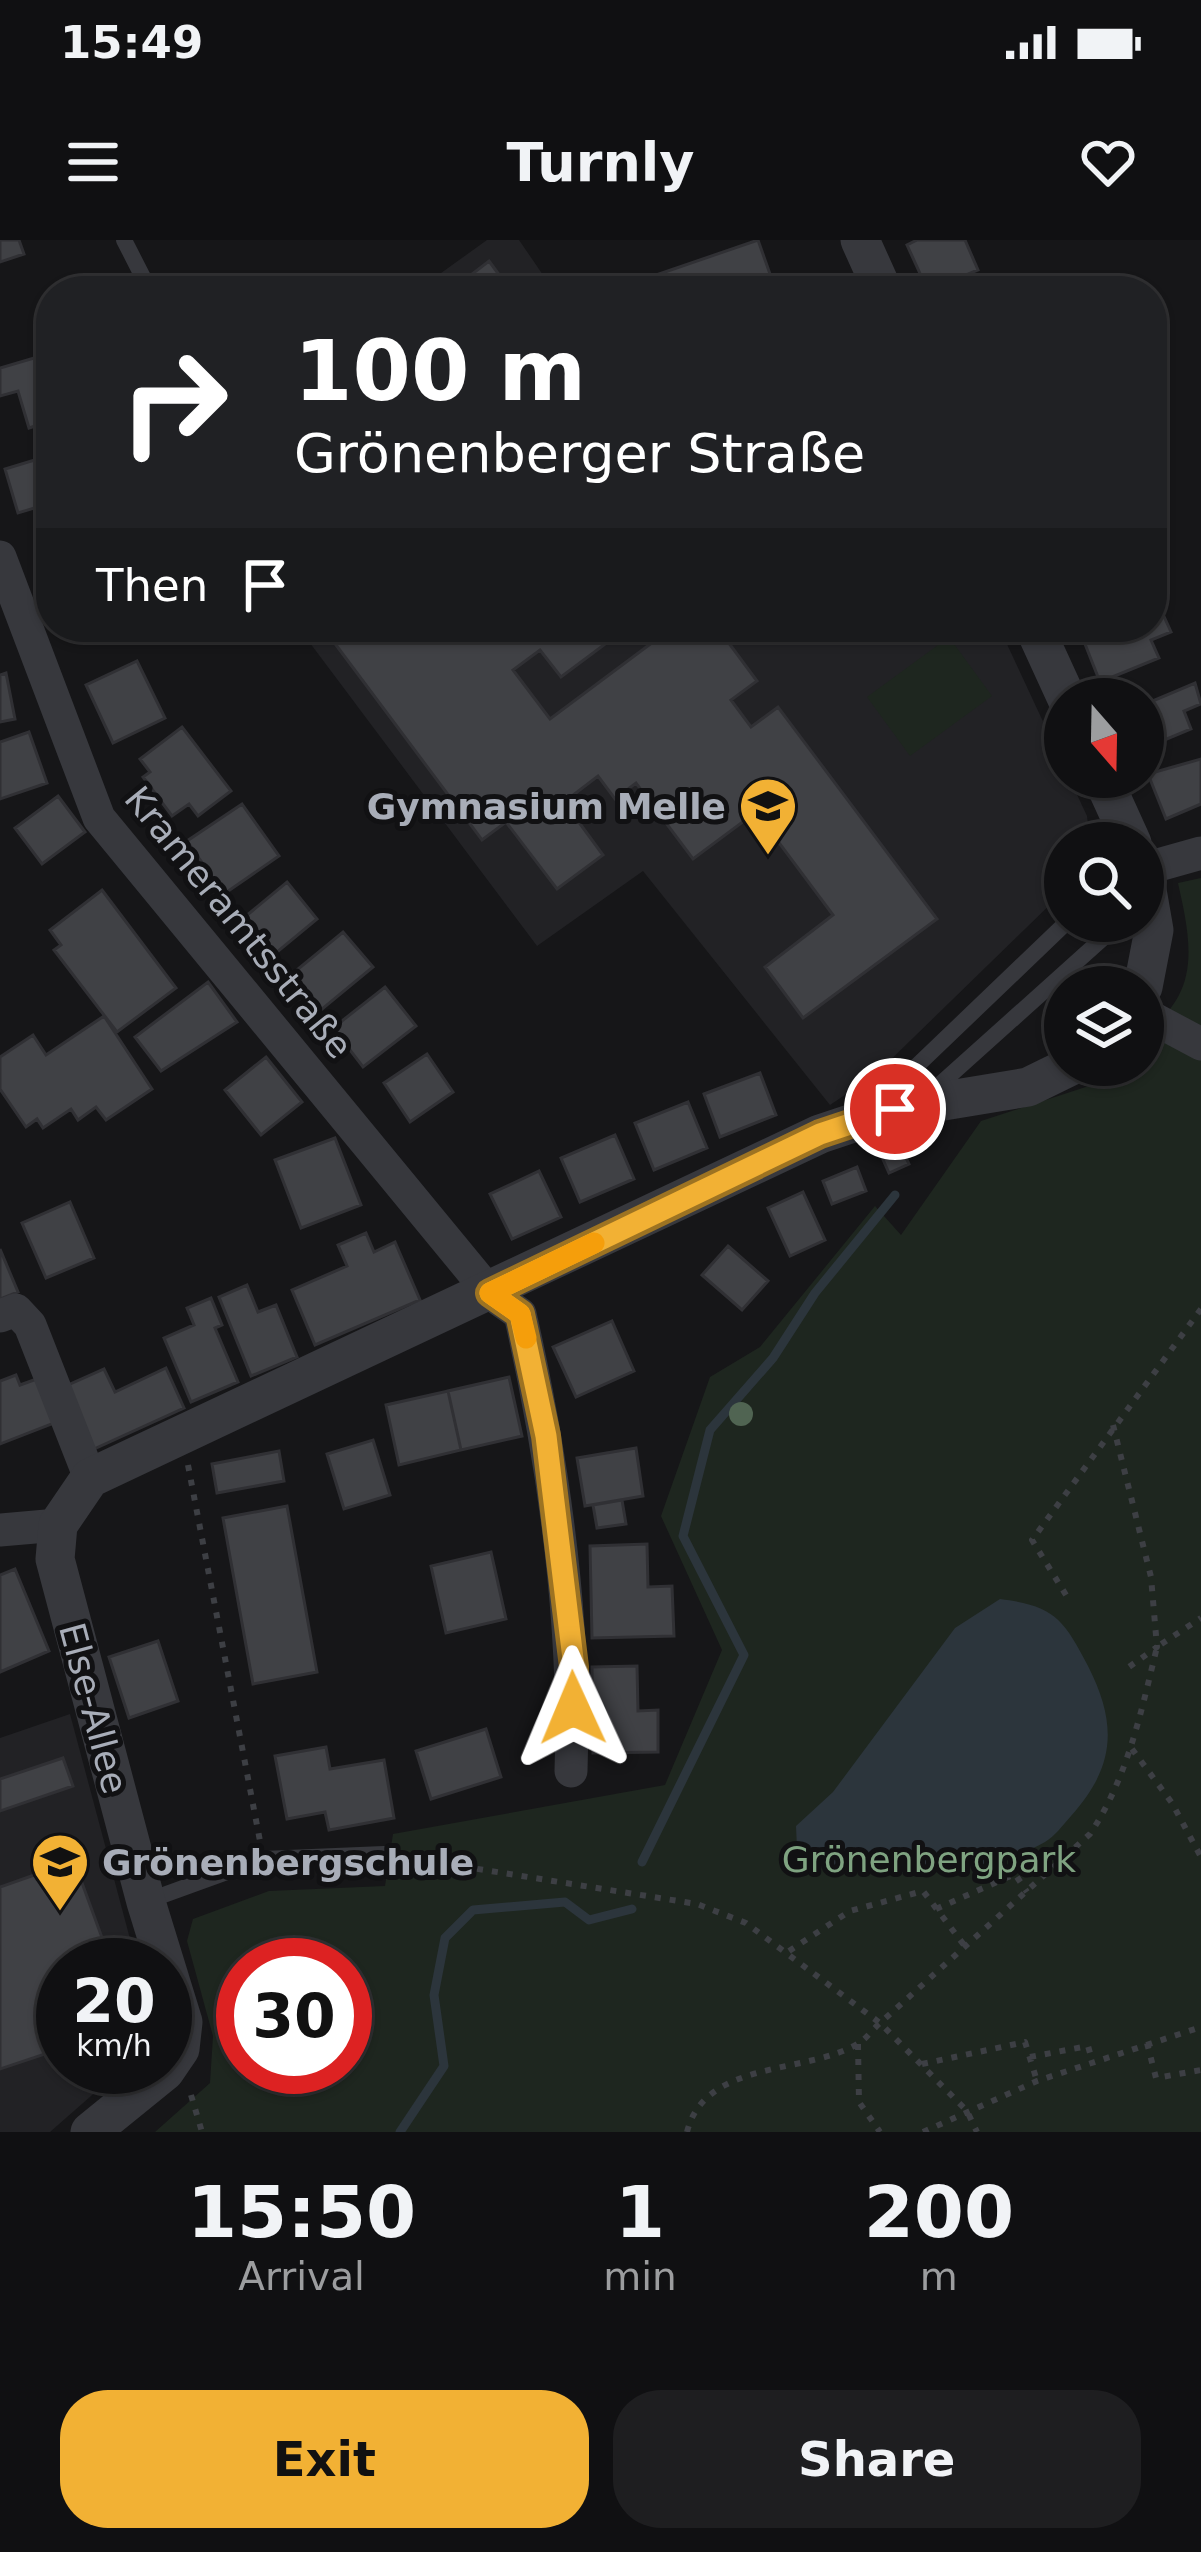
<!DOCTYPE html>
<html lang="en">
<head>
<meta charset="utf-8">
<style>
  body { margin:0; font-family:"DejaVu Sans",sans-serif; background:#1e1e20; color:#f1f3f6; height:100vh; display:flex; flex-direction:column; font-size:45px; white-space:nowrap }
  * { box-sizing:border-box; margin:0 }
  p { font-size:39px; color:#9c9d9f }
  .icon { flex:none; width:66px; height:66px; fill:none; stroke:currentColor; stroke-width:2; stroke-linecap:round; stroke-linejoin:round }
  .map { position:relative; height:1892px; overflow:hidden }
  .side { display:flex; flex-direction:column; background:#101012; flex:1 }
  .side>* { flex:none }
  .hud { position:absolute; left:36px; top:36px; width:1131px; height:366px; border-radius:48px; box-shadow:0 3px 9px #0004,0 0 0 3px #303032; background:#202124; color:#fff; overflow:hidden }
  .needle { width:78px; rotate:160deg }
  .buttons { position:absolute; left:1044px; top:438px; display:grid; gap:24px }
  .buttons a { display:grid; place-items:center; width:120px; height:120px; border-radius:50%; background:#101012; box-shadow:0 3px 9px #0004,0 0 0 3px #303032; font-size:60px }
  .speed { position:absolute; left:36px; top:1698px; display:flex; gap:24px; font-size:60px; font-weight:700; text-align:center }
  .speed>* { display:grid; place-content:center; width:156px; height:156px; border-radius:50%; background:#101012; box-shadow:0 3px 9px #0004,0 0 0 3px #303032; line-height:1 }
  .speed small { font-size:30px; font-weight:400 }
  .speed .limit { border:18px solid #d22; background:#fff; color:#111 }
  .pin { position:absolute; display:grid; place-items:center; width:102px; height:102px; color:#fff; margin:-51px; border:6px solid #fff; border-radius:50%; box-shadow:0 3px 12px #0007 }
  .me { position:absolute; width:132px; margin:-66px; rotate:359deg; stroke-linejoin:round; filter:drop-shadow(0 0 9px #0008) }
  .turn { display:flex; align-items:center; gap:42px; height:252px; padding:0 60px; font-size:54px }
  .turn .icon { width:156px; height:156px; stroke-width:2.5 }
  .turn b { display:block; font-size:84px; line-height:102px }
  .then { display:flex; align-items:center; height:114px; padding:0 60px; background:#0003; gap:24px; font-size:45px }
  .eta { display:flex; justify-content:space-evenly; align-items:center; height:204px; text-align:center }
  .eta b { font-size:72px; font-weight:700; line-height:84px }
  .button { display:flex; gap:24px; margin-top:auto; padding:24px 60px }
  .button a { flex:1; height:138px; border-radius:48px; background:#f2b134; color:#111; font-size:48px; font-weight:700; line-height:138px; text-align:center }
  .button a+a { background:#1e1e20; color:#f1f3f6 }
  .status { display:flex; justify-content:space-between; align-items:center; height:84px; padding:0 60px; background:#101012; direction:ltr }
  .status svg { height:33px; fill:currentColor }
  header { display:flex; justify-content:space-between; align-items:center; height:156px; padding:0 60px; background:#101012; font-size:54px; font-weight:700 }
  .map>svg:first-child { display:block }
</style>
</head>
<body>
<div class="status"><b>15:49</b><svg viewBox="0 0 49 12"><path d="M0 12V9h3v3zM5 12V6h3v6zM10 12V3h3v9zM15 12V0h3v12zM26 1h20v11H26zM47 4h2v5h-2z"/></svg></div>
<header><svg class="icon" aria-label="menu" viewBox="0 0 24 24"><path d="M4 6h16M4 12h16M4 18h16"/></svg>Turnly<svg class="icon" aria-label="heart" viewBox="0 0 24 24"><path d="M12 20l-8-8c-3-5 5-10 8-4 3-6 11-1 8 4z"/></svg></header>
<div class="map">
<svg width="1201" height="1892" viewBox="0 0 1201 1892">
  <rect width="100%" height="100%" fill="#161618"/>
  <!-- built -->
  <path fill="#222225" d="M 487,0 L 519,0 L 554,51 L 416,51 Z
    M 298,387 L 999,387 L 1087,576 L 1090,603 L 1065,603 L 1065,650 L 876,834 L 830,865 L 643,631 L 537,706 Z
    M 70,1474 L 137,1725 L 63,1725 L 63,1827 L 124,1827 L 50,1892 L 0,1892 L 0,1498 Z"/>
  <!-- green -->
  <path fill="#1e261f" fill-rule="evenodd" d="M 949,397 L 992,456 L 910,516 L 867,457 Z
    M 1201,638 L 1201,1892 L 155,1892 L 210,1843 L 213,1796 L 187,1701 L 193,1679 L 269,1651 L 385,1646 L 393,1594 L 665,1545 L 722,1410 L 661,1276 L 710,1137 L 760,1107 L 875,966 L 901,995 L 981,881 L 1101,842 L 1122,825 L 1143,825 C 1143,797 1164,781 1178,757 C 1197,723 1186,680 1178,643 ZM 243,1725 L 345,1725 L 345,1827 L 243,1827 Z"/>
  <!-- water -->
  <path fill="#2c353c" d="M 1000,1359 C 1054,1366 1063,1378 1088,1426 C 1118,1485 1115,1527 1071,1576 C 1063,1585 1055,1596 1045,1602 C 1008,1623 962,1629 920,1632 C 878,1635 831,1635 797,1608 L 796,1586 L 833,1552 L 955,1388 Z"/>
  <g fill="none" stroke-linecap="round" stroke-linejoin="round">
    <!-- stream -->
    <path stroke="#2c353c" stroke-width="9" d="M 642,1622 L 744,1415 L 683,1296 L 710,1190 L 773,1118 L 815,1053 L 895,955
      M 400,1892 L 444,1826 L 434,1755 L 445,1698 L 473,1670 L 565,1662 L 589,1680 L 632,1669"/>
  </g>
  <!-- building -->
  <path fill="#404145" stroke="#303034" stroke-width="3" d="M 0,0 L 19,0 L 24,14 L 0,22 Z
    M 758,0 L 776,51 L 633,51 L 630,44 Z
    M 917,0 L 965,0 L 978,30 L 928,51 L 907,5 Z
    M 489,21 L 511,51 L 450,51 Z
    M 1038,36 L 1045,51 L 1006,51 Z
    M 51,113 L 51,181 L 29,188 L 18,151 L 0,156 L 0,128 Z
    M 51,215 L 51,263 L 18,273 L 5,229 Z
    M 1162,372 L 1171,392 L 1151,400 L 1159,418 L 1100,442 L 1085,404 L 1126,387 L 1152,387 L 1152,376 Z
    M 343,387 L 455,387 L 467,402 L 487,387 L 628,387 L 561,437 L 540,410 L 513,430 L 550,479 L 673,387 L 717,387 L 757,441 L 731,460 L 751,487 L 778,467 L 937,679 L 803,778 L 765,727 L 833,675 L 756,572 L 693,619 L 636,543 L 615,559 L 598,536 L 564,562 L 603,615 L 557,649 L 506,582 L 482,600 L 330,397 Z
    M 137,421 L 165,478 L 113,503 L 86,445 Z
    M 6,433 L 15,479 L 0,482 L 0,435 Z
    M 1195,443 L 1201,464 L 1184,471 L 1191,489 L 1143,509 L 1143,465 Z
    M 182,487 L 231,551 L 198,576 L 189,564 L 172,576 L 143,537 L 150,532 L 140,519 Z
    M 29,492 L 47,543 L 0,559 L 0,502 Z
    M 1201,519 L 1201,564 L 1166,579 L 1148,534 Z
    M 58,556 L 85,592 L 42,624 L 15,588 Z
    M 242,564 L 279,616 L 224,654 L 187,601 Z
    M 287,642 L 317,679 L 276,713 L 246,676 Z
    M 102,650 L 176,748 L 117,792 L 54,710 L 61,705 L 50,690 Z
    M 343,692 L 373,727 L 321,770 L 292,734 Z
    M 208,742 L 237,782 L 161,831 L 135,797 Z
    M 385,747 L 416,786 L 363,827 L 333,788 Z
    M 104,776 L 152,849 L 106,880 L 96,867 L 78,880 L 71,869 L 43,888 L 37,879 L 26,887 L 0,849 L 0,817 L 33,795 L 46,815 Z
    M 427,814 L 453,852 L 410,882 L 384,843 Z
    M 266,817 L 302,862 L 261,895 L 225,850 Z
    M 760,833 L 776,875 L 720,897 L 704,854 Z
    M 688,862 L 707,908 L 654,930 L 635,883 Z
    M 615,895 L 634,939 L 580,962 L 561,918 Z
    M 335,898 L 361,965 L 301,988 L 275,920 Z
    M 897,898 L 909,924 L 889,933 L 877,906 Z
    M 857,927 L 866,951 L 832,964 L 823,941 Z
    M 539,931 L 561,977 L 512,999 L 490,954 Z
    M 803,952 L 825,1000 L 790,1016 L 768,968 Z
    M 70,962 L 94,1018 L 46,1038 L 22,983 Z
    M 366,993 L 374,1012 L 395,1002 L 420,1060 L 315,1105 L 292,1050 L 347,1026 L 338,1005 Z
    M 728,1006 L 768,1041 L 742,1070 L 702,1035 Z
    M 0,1009 L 18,1052 L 0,1059 Z
    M 247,1045 L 258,1072 L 276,1065 L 297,1117 L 251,1136 L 219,1057 Z
    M 211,1058 L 222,1085 L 215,1088 L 238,1142 L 191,1162 L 164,1098 L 194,1085 L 187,1068 Z
    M 612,1081 L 634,1131 L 576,1157 L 553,1107 Z
    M 166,1128 L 184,1168 L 94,1209 L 68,1145 L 104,1129 L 115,1152 Z
    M 16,1135 L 20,1145 L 45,1136 L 62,1180 L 0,1204 L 0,1141 Z
    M 509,1137 L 522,1196 L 461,1210 L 448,1151 Z
    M 448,1151 L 461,1210 L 399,1225 L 386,1165 Z
    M 373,1200 L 390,1255 L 344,1269 L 327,1214 Z
    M 636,1208 L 643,1256 L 585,1266 L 577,1218 Z
    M 279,1211 L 284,1241 L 217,1253 L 212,1224 Z
    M 622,1260 L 626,1284 L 597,1288 L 593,1265 Z
    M 287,1266 L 317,1432 L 253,1444 L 223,1278 Z
    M 647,1304 L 648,1347 L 672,1346 L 674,1396 L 592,1398 L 590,1306 Z
    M 491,1312 L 506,1379 L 446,1393 L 431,1326 Z
    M 15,1329 L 49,1411 L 0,1432 L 0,1335 Z
    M 158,1401 L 178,1461 L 129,1478 L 109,1417 Z
    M 637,1426 L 638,1471 L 658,1470 L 658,1512 L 593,1513 L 592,1427 Z
    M 486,1489 L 501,1537 L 431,1559 L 416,1511 Z
    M 326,1507 L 330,1529 L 384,1520 L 394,1578 L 329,1590 L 325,1572 L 287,1579 L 275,1516 Z
    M 63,1518 L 73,1546 L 0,1571 L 0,1539 Z
    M 74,1621 L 112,1725 L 63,1725 L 63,1808 L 0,1829 L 0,1647 Z"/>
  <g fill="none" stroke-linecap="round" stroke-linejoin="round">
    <!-- path -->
    <path stroke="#3d3f44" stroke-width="6" stroke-dasharray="6 9" stroke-linecap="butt" d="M 1056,488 L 1065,508
      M 1113,1185 L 1151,1337 L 1157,1407 L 1122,1432
      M 188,1225 L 260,1601
      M 1066,1355 L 1032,1300 L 1201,1069
      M 1132,1509 L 1172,1563 L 1201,1617
      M 403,1617 L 697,1664 L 746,1683 L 880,1783 L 1090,1594 C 1128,1537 1141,1472 1157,1407 L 1201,1378
      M 936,1669 L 1015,1634 L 1027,1652
      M 789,1711 L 850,1671 L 923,1651 L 967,1709
      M 1147,1803 L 1156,1838 L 1201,1830
      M 858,1804 L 859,1862 L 880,1892
      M 1030,1817 L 1088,1806 L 1092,1820
      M 922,1824 L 1025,1802 L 1037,1841
      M 191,1855 L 202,1892
      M 687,1892 C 705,1819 807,1835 859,1803 C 866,1799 873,1789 880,1783 L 967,1871 L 977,1892
      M 923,1892 L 1037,1841 L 1201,1787"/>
    <!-- service -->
    <path stroke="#37383d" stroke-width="16" d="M 124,0 L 150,51
      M 927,856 L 1122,681
      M 877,864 L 1068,681
      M 147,1661 L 263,1619 L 384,1614"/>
    <!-- minor -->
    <path stroke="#37383d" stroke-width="33" d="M 0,317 L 99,578 L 490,1053 L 520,1074 C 554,1224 576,1377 571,1531
      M 1144,629 L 1201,613
      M 1143,773 L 1201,804
      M 0,1076 L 16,1070 L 30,1085 L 90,1238
      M 0,1290 L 58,1285"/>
    <!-- tertiary -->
    <path stroke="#37383d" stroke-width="39" d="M 860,0 L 883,51
      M 1034,387 L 1067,459
      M 1102,537 L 1132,603
      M 1143,627 L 1154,690 L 1143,747
      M 90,1892 L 165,1831 L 180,1809 L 183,1782 L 146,1662 L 55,1319 L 58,1285 L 90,1238 L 820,894 L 895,869 L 1028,847 L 1073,825"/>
  </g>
  <!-- trees -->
  <circle fill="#506452" cx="741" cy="1174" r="12"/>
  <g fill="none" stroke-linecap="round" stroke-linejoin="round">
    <defs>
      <path id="route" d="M 573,1468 L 574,1427 L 546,1196 L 520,1074 L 490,1053 L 820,894 L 895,869"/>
    </defs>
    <!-- route casing -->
    <use href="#route" stroke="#9d7322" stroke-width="30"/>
    <!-- route -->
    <use href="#route" stroke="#f2b134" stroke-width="21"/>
    <!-- slow -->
    <path stroke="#f59e0b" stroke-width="21" d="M 526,1098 L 520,1074 L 490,1053 L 594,1003"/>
  </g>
  <!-- icons -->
  <defs>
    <symbol id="school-pin" viewBox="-11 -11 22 30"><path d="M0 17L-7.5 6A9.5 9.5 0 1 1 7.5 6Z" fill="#f2b134" stroke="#111113"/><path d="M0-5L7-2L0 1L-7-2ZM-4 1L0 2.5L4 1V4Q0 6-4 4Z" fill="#111"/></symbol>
  </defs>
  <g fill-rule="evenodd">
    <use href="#school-pin" x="735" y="533" width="66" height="90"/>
    <use href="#school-pin" x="27" y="1589" width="66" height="90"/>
  </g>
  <g text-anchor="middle" stroke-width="10" stroke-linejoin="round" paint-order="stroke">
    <!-- poi labels -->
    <g font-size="36" font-weight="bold" fill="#a8adb8" stroke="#111113" text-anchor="end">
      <text x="726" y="579">Gymnasium Melle</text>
      <text x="102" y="1635" text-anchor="start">Grönenbergschule</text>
    </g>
    <!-- street labels -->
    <g font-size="36" fill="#a8adb8" stroke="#111113">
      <text transform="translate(239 682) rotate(51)" y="13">Krameramtsstraße</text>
      <text transform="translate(94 1468) rotate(75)" y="13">Else-Allee</text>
    </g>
    <!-- park labels -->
    <g font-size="36" fill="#7fa381" stroke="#111113">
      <text x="929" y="1632">Grönenbergpark</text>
    </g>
  </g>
</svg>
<div class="buttons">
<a><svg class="needle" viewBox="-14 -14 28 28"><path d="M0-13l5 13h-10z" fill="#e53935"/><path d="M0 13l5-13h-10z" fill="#9c9d9f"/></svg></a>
<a><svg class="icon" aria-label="search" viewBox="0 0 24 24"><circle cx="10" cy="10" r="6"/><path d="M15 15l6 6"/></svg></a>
<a><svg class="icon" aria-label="layers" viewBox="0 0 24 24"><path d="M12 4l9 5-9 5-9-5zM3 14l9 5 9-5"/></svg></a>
</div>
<div class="speed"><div>20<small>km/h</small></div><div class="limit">30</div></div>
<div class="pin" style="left:895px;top:869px;background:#d93025"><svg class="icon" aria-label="arrive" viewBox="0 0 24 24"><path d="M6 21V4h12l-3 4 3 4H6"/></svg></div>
<svg class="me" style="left:573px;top:1468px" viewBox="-20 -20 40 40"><path d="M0-17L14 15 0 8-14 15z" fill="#f2b134" stroke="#fff" stroke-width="4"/></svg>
<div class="hud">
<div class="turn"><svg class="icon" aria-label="right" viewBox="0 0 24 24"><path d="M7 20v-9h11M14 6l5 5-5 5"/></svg><div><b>100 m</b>Grönenberger Straße</div></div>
<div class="then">Then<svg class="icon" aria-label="arrive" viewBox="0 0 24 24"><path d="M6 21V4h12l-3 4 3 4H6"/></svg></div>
</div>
</div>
<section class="side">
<div class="eta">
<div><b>15:50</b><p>Arrival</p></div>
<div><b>1</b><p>min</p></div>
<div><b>200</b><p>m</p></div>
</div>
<div class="button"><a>Exit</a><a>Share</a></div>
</section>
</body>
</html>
